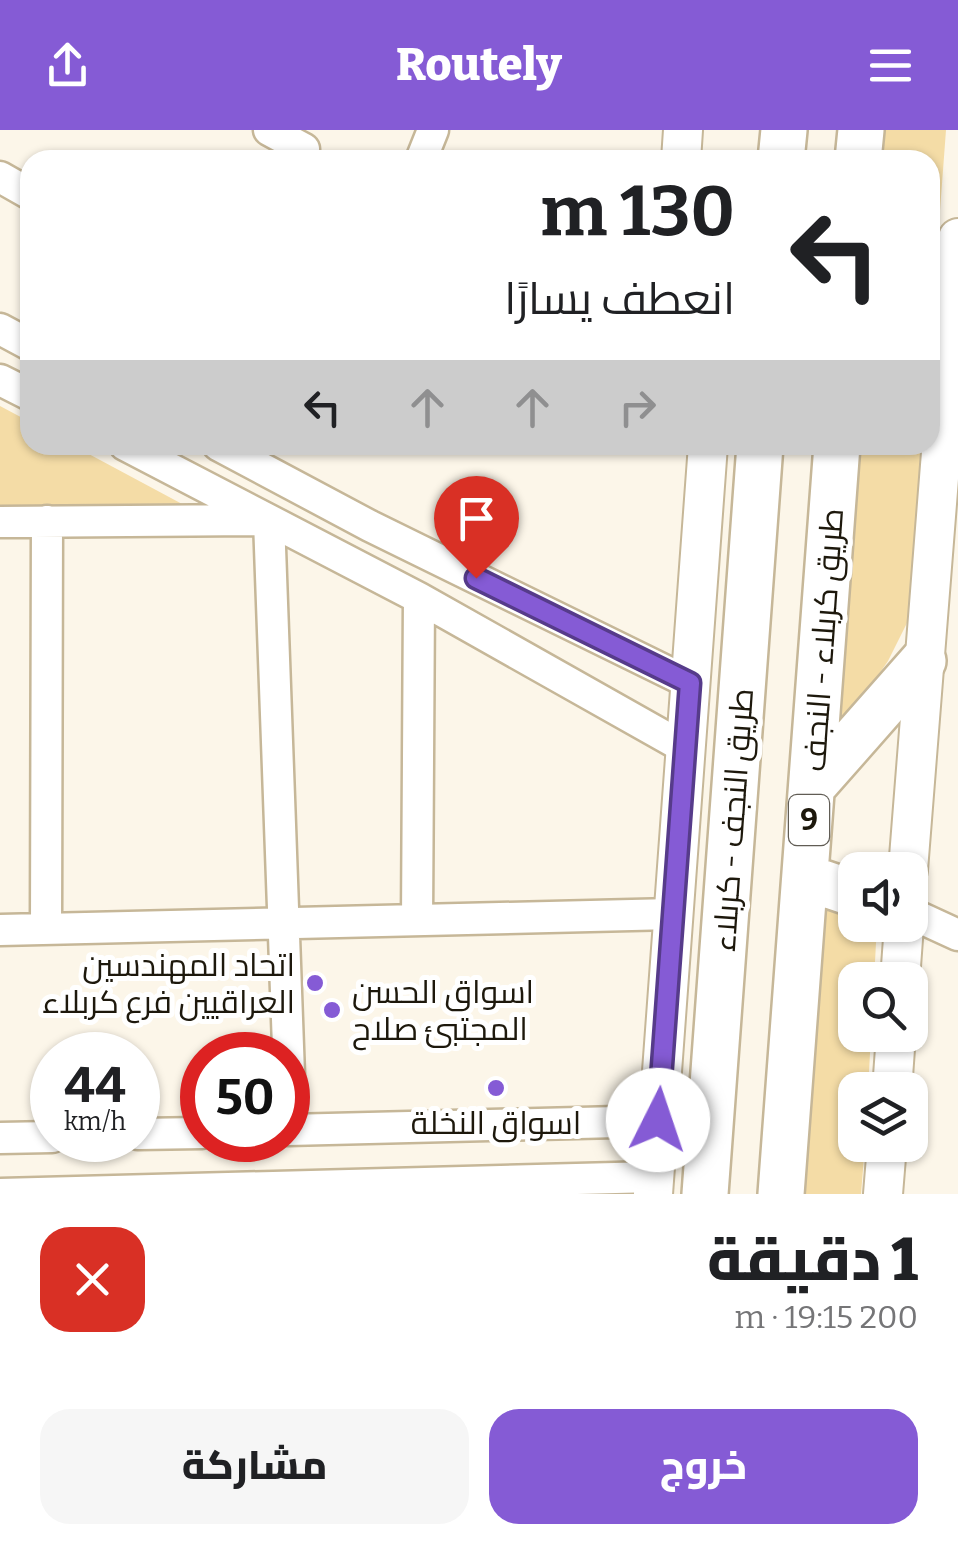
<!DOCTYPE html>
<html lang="ar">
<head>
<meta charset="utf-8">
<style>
  body { margin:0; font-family:Bitter,Cairo,serif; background:#f6f6f6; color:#202124; direction:rtl; height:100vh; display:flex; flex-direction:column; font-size:38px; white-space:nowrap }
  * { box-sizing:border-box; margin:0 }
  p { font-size:32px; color:#757577 }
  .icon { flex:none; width:55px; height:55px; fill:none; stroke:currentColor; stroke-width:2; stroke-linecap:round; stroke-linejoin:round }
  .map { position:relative; height:1064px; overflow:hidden; direction:ltr }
  .sheet { display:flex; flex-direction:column; background:#fff; flex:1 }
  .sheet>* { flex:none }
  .banner { position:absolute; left:20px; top:20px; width:920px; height:305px; border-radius:30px; box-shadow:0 2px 8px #0004; direction:rtl; background:#fff; color:#202124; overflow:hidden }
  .tools { position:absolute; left:838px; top:722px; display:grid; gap:20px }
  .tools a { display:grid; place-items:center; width:90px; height:90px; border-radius:20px; background:#fff; box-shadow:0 2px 8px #0004; font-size:50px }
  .speed { position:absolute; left:30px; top:902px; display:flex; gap:20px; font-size:50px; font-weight:700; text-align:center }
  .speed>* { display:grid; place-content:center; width:130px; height:130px; border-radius:50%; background:#fff; box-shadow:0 2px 8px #0004; line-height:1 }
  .speed small { font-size:25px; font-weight:400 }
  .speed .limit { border:15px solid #d22; background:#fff; color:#111 }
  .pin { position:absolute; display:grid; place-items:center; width:85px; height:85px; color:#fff; margin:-102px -42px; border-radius:50% 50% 50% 0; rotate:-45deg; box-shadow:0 0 10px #0007 }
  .pin .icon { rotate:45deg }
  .me { position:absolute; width:110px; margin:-55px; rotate:4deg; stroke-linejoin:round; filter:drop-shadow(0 0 8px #0008) }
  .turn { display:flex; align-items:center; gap:35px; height:210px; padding:0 40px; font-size:45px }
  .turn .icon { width:130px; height:130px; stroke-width:2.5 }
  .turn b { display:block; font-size:70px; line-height:85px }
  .lanes { display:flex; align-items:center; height:95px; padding:0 40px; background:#0003; justify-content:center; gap:50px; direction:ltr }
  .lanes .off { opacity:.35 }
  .round { display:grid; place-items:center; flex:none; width:105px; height:105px; border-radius:30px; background:#f6f6f6 }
  .head { display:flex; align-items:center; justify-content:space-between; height:170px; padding:0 40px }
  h1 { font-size:60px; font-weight:800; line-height:75px }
  .action { display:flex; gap:20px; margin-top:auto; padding:20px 40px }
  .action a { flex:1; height:115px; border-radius:30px; background:#855bd5; color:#fff; font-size:40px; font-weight:800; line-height:115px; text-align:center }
  .action a+a { background:#f6f6f6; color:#202124 }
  header { display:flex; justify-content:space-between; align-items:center; height:130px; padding:0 40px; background:#855bd5; color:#fff; font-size:45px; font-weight:800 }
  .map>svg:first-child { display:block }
</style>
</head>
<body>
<header><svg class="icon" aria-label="menu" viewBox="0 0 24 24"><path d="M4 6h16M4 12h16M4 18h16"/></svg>Routely<svg class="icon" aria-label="share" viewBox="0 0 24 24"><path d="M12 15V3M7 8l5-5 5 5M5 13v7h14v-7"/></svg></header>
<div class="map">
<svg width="958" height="1064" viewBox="0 0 958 1064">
  <rect width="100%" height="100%" fill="#fcf6e9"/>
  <!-- green -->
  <path fill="#f4dca6" d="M 876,0 L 946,0 L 930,215 L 930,30 L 875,30 Z
    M 0,276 L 30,292 L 30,315 L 72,315 L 184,375 L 178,389 L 0,382 Z
    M 855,315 L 922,315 L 908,491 L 888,531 L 861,570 L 835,595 Z
    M 855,763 L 855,795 L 877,795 L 874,850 L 855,850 L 855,905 L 871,905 L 868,960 L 855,960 L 855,1015 L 865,1015 L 861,1064 L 804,1064 L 822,807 L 827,781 L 835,766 Z"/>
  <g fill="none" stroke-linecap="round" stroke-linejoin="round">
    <defs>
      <path id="minor" d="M 269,0 L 304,19
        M 421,30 L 433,0
        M 0,47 L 30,64
        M 0,199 L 30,215
        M 0,250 L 30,265
        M 125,315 L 419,468 L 685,618
        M 218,315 L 370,396 L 690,553
        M 0,392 L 269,390 L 291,1000
        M 910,783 L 958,805
        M 417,790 L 419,468
        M 46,799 L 47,391
        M 0,800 L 673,784
        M 288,1000 L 658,991
        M 138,1004 L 202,1003
        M 0,1008 L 52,1007
        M 0,1064 L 654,1047"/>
      <path id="major" d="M 681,30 L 683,0
        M 908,740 L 958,108
        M 900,850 L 904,795
        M 892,960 L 896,905
        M 653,1064 L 708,315
        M 883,1064 L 887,1015"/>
      <path id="highway" d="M 781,30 L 784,0
        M 858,30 L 861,0
        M 812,657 L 923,531
        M 805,747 L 855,764
        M 705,1064 L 760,315
        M 781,1064 L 837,315"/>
    </defs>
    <!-- minor casing -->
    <use href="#minor" stroke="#c6b798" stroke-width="35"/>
    <!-- major casing -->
    <use href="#major" stroke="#c6b798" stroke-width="42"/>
    <!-- highway casing -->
    <use href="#highway" stroke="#c6b798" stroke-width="50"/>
    <!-- minor -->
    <use href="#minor" stroke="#fff" stroke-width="30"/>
    <!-- major -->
    <use href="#major" stroke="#fff" stroke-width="38"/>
    <!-- highway -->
    <use href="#highway" stroke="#fff" stroke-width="45"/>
  </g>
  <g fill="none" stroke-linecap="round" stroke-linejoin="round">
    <defs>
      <path id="route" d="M 476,448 L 690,553 L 658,990"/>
    </defs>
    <!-- route casing -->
    <use href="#route" stroke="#563b8a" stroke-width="25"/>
    <!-- route -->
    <use href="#route" stroke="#855bd5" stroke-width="18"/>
  </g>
  <!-- markers -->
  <g fill="#855bd5" stroke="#fff" stroke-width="4">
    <circle cx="315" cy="853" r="10"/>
    <circle cx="332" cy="880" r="10"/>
    <circle cx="496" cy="958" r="10"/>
  </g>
  <g text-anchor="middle" stroke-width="10" stroke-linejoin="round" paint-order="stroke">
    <!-- shield labels -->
    <rect fill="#fff" stroke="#615d55" stroke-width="2.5" x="789" y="665" width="40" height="50" rx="8"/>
    <g font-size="30" font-weight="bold" fill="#1d180c">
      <text x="809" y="700">9</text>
    </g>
    <!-- street labels -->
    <g font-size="32" fill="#1d180c" stroke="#fff">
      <text transform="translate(823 510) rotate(-86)" y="11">طريق كربلاء - النجف</text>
      <text transform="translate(733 690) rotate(-86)" y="11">طريق النجف - كربلاء</text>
    </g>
    <!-- poi labels -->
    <g font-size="32" fill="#1d180c" stroke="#fff" text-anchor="end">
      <text x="295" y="846">اتحاد المهندسين<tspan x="295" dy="37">العراقيين فرع كربلاء</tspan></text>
      <text x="352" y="873" text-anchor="start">اسواق الحسن<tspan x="352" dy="37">المجتبئ صلاح</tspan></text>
      <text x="496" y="1004" text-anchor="middle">اسواق النخلة</text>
    </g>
  </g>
</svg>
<div class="tools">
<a><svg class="icon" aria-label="sound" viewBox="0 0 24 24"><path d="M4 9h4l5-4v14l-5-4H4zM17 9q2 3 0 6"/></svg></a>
<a><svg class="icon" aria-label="search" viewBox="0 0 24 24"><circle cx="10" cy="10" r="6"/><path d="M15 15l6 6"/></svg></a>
<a><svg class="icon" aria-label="layers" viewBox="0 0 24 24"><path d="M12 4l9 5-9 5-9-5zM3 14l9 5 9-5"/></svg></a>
</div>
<div class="speed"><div>44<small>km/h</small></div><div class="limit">50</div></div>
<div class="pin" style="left:476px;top:448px;background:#d93025"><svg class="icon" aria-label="arrive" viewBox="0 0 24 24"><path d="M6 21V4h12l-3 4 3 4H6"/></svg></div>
<svg class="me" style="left:658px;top:990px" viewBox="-20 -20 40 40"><circle r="19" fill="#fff"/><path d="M0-13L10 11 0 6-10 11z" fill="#855bd5"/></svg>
<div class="banner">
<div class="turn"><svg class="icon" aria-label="left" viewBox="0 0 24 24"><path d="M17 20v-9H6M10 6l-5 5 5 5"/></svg><div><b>130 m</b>انعطف يسارًا</div></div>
<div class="lanes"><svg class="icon" aria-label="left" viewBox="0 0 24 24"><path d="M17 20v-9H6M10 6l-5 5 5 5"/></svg><svg class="icon off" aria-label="ahead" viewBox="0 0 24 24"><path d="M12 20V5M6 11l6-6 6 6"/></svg><svg class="icon off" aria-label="ahead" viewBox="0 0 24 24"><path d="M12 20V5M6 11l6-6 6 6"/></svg><svg class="icon off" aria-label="right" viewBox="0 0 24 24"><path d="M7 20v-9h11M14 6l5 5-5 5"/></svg></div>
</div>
</div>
<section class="sheet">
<div class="head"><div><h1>1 دقيقة</h1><p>200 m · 19:15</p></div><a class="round" style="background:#d93025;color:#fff"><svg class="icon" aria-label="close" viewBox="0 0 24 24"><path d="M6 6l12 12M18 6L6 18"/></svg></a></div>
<div class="action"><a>خروج</a><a>مشاركة</a></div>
</section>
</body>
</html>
